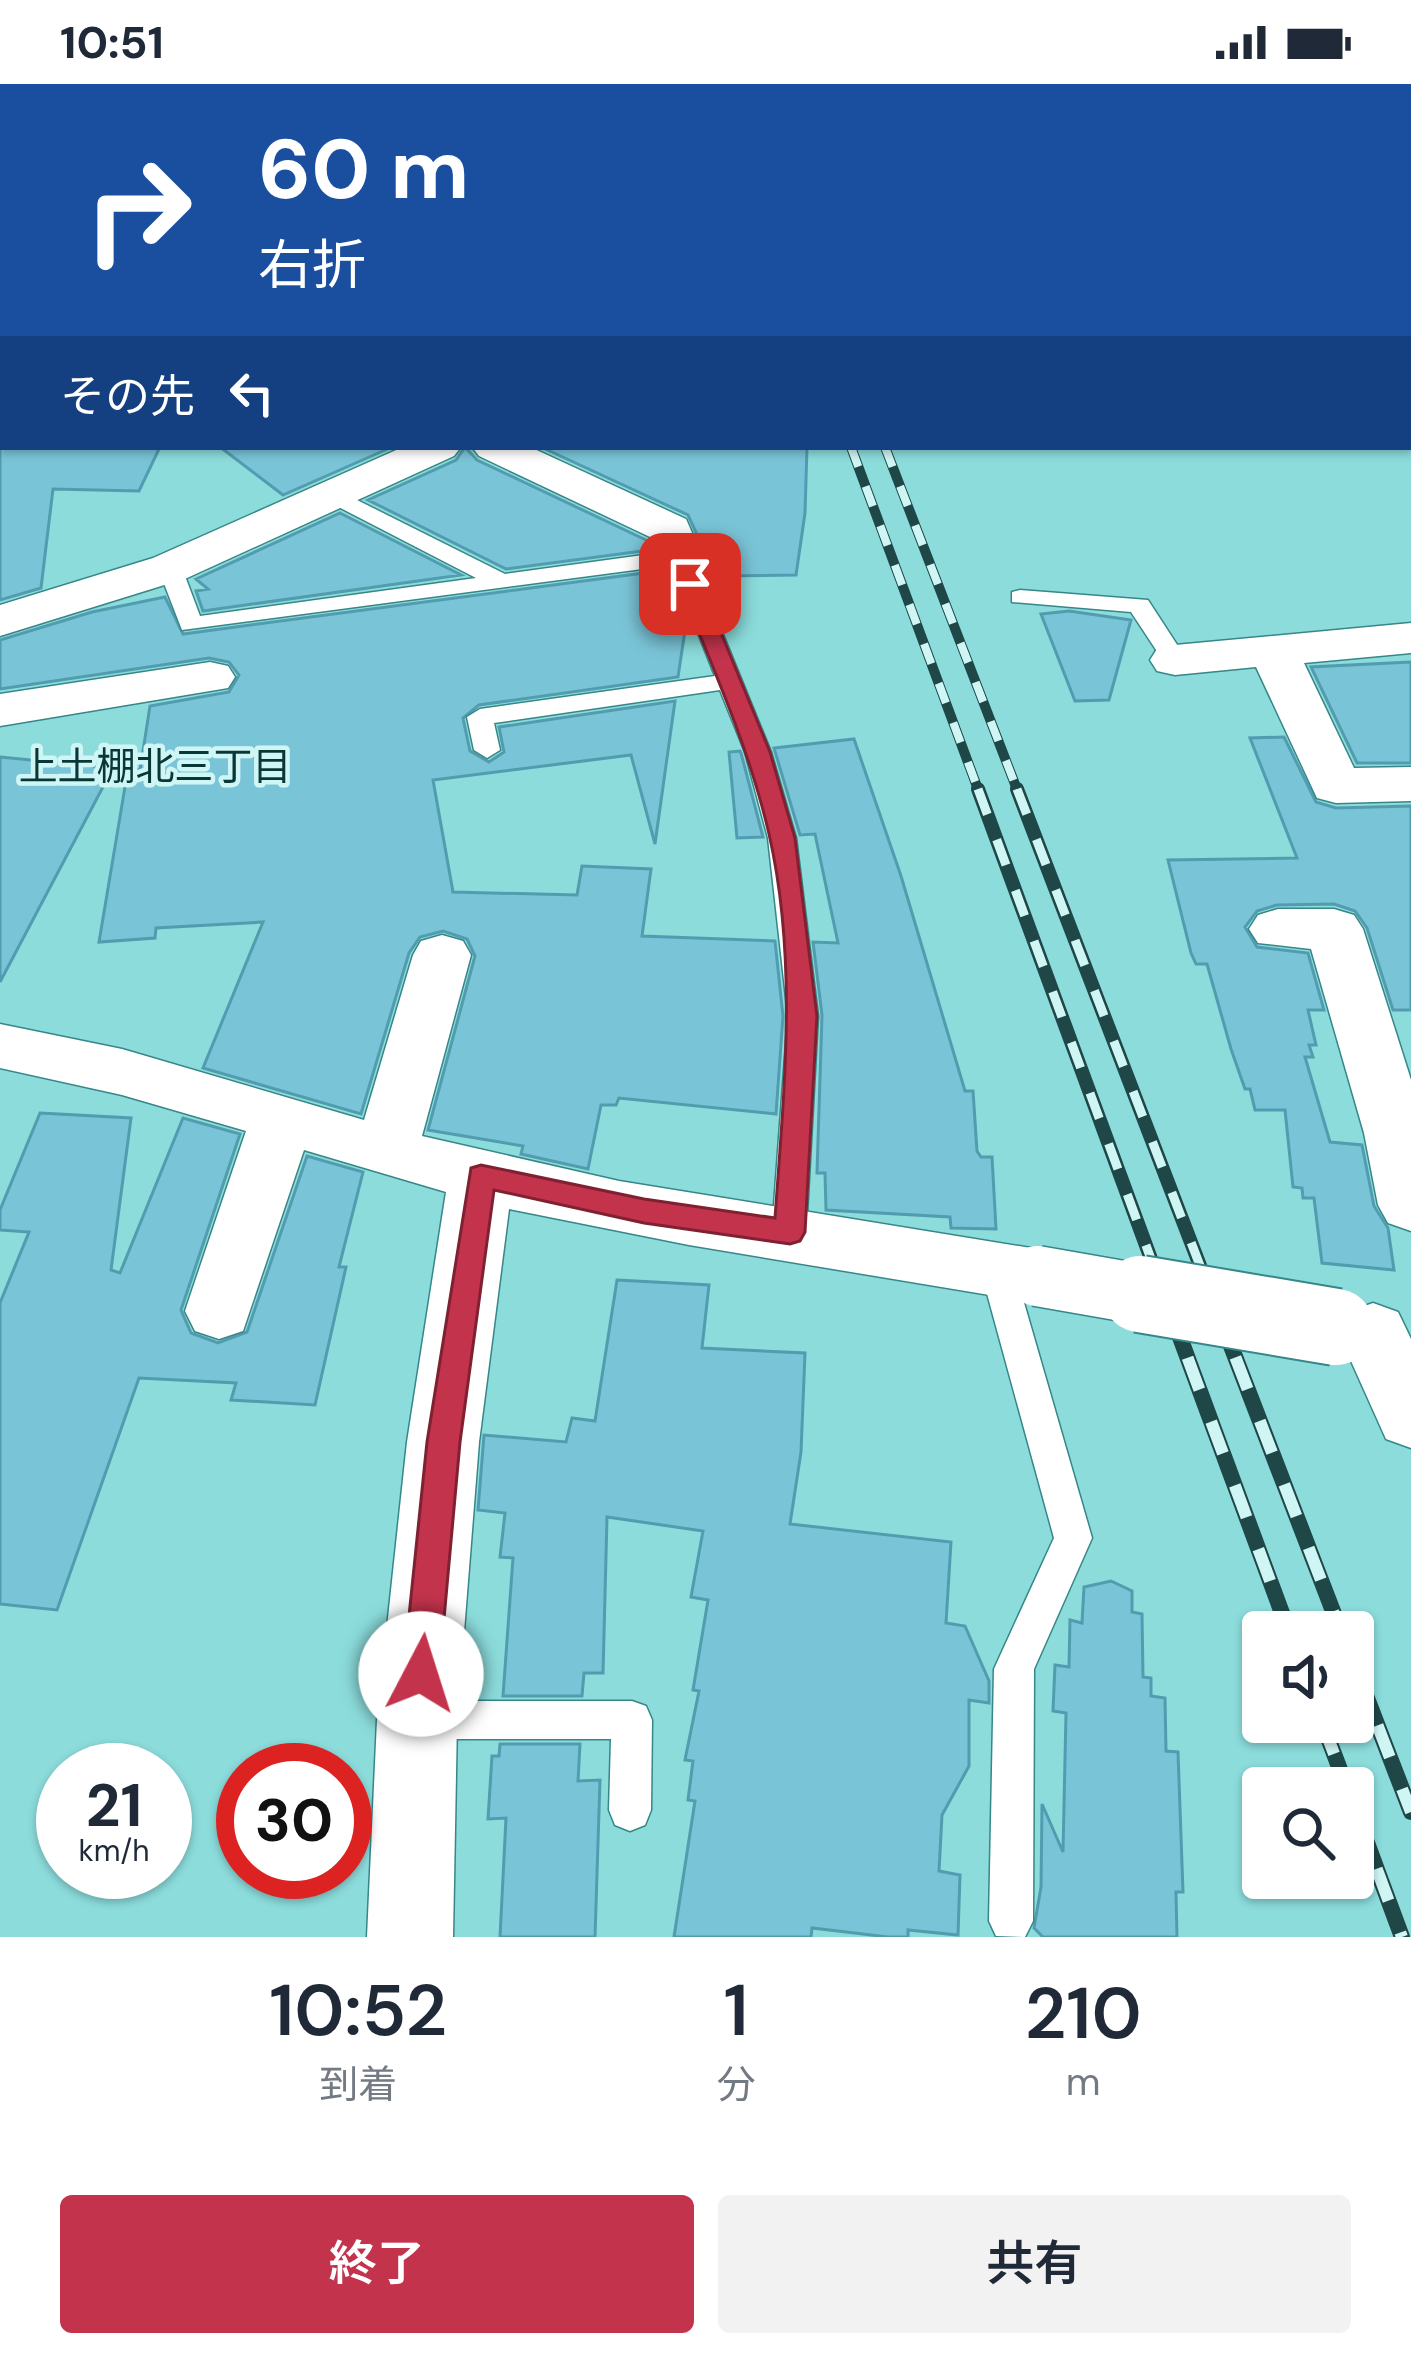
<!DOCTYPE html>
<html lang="ja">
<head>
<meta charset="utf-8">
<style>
  body { margin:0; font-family:"DM Sans","Noto Sans JP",sans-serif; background:#f2f2f3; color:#1f2937; height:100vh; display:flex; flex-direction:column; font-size:45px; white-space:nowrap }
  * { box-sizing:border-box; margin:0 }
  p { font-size:39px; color:#747a83 }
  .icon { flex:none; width:66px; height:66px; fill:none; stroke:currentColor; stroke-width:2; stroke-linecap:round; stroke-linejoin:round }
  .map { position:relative; height:1853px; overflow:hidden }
  .side { display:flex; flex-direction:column; background:#fff; flex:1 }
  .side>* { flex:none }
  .top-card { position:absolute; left:0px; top:0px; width:1413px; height:366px; box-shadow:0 3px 9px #0004; background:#1a4fa0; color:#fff; overflow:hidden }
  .buttons { position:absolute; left:1242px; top:1527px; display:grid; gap:24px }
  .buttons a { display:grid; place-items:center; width:132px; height:132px; border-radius:12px; background:#fff; box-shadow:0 3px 9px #0004; font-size:60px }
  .speed { position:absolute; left:36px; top:1659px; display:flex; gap:24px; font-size:60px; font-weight:700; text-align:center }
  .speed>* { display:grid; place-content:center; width:156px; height:156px; border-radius:50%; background:#fff; box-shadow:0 3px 9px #0004; line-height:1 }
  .speed small { font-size:30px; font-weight:400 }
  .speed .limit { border:18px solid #d22; background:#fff; color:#111 }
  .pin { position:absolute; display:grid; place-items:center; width:102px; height:102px; color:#fff; margin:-51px; border-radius:24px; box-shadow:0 6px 18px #0006 }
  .me { position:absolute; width:132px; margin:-66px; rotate:5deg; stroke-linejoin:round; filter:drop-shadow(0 0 9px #0008) }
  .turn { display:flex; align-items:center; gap:42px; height:252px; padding:0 60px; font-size:54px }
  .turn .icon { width:156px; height:156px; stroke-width:2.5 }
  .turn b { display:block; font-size:84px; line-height:102px }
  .then { display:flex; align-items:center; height:114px; padding:0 60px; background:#0003; gap:24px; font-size:45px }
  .eta { display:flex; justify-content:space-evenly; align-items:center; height:204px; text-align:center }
  .eta b { font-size:72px; font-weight:600; line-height:84px }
  .button { display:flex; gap:24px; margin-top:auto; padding:24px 60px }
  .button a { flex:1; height:138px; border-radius:12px; background:#c3334c; color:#fff; font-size:48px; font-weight:600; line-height:138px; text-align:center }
  .button a+a { background:#f2f2f3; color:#1f2937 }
  .status { display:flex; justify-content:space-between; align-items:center; height:84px; padding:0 60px; background:#fff; direction:ltr }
  .status svg { height:33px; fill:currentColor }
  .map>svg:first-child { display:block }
</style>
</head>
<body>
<div class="status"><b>10:51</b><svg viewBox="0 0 49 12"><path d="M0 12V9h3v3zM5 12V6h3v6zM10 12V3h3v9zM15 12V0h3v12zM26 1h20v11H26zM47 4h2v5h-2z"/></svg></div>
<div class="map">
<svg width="1411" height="1853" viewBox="0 0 1411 1853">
  <rect width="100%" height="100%" fill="#8cdcdc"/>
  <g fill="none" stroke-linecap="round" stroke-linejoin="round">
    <!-- river -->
    <path fill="#709bd5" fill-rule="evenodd" d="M 0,0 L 29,0 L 31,3 L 3,3 L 0,21 Z
      M 59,0 L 119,0 L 121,3 L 57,3 Z
      M 1410,128 L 1411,128 L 1411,168 L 1410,168 Z"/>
  </g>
  <!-- building -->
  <path fill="#7ac4d7" stroke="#529caf" stroke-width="3" d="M 0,363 L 160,363 L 139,407 L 53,405 L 41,504 L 0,516 Z
    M 220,363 L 392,363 L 283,411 Z
    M 465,363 L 477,376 L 646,456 L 650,466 L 506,485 L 368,416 L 456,376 Z
    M 541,363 L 807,363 L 805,429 L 796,491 L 716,492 L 688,431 Z
    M 340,429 L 461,491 L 203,527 L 196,507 L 208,505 L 196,495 Z
    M 659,487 L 669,511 L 677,515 L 686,540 L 678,593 L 479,621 L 463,634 L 470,667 L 489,678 L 504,668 L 499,643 L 675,617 L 655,760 L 631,671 L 433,696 L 453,808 L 577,811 L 582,782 L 651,785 L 642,852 L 775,857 L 783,932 L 776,1030 L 619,1014 L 616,1021 L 601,1021 L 588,1085 L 521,1070 L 523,1062 L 428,1046 L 475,872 L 467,855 L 443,847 L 420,853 L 409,869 L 361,1030 L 203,984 L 263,838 L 156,844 L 155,854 L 99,858 L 128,685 L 140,686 L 150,622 L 229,608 L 239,591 L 229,578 L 209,574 L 0,605 L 0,556 L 92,528 L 165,513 L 183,550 Z
    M 1069,527 L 1131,536 L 1109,616 L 1075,617 L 1041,530 Z
    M 1411,578 L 1411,679 L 1357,679 L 1311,583 Z
    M 1284,653 L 1316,718 L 1336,724 L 1411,722 L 1411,926 L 1393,926 L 1367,844 L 1355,827 L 1334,820 L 1277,821 L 1257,827 L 1245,843 L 1257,863 L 1308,869 L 1324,926 L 1308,926 L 1316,961 L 1309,961 L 1313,973 L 1305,973 L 1330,1058 L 1362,1061 L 1374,1122 L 1388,1144 L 1394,1186 L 1322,1179 L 1314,1114 L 1303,1114 L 1302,1104 L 1293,1103 L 1285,1026 L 1255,1026 L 1250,1005 L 1245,1005 L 1231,965 L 1207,880 L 1196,880 L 1191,869 L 1168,776 L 1297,774 L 1250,654 Z
    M 854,655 L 901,792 L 965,1007 L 973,1007 L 977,1067 L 981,1073 L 992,1073 L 996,1145 L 951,1144 L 950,1133 L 826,1126 L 825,1089 L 817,1089 L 822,931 L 813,858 L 838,859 L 815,750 L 800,751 L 774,664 Z
    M 740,667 L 741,669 L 763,753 L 737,754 L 729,668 Z
    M 0,673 L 113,684 L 0,898 Z
    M 40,1029 L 131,1034 L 111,1186 L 120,1189 L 183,1034 L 240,1050 L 181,1226 L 191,1249 L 218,1259 L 247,1248 L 307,1072 L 363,1088 L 339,1183 L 346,1183 L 315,1321 L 231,1316 L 236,1299 L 139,1294 L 57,1526 L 0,1520 L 0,1219 L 29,1148 L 0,1146 L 0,1126 Z
    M 617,1196 L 709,1201 L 702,1264 L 805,1269 L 801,1368 L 790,1440 L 951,1458 L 946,1539 L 965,1542 L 989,1597 L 989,1619 L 969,1616 L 969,1682 L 942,1731 L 939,1787 L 960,1791 L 958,1851 L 908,1846 L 908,1853 L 888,1853 L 812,1844 L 811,1853 L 674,1853 L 695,1717 L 688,1716 L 693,1677 L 685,1676 L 699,1607 L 693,1606 L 708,1516 L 691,1513 L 703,1447 L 607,1433 L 603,1589 L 584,1589 L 582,1612 L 503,1612 L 513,1474 L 500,1473 L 505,1429 L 478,1426 L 484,1351 L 566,1358 L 572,1334 L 595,1337 Z
    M 1111,1497 L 1132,1507 L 1132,1528 L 1142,1530 L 1143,1593 L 1151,1594 L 1151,1612 L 1165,1614 L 1166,1667 L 1178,1668 L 1183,1808 L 1176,1808 L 1177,1853 L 1043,1853 L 1034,1844 L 1041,1803 L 1042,1720 L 1063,1768 L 1066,1629 L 1053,1627 L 1055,1581 L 1069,1583 L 1070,1536 L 1082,1539 L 1084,1503 Z
    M 500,1660 L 580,1660 L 578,1697 L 600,1696 L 595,1853 L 500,1853 L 506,1734 L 488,1735 L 492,1672 L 499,1672 Z"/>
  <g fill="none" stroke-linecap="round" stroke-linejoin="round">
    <defs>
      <path id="lane" d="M 333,404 L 505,490 L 680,466 L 692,473 L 680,480 L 182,546 L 158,484 L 170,477 L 182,484 L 200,532 L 476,494 L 325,416 L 325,406 Z
        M 690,492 L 702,499 L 771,668 L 796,754 L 818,932 L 806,1148 L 801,1157 L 789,1161 L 777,1157 L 772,1148 L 788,932 L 768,754 L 745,668 L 720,606 L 494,639 L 500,666 L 487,674 L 474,666 L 467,633 L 480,625 L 715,592 L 678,499 Z
        M 1020,506 L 1148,516 L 1187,576 L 1175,583 L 1166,581 L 1131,528 L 1012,518 L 1012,508 Z
        M 997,1170 L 1009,1174 L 1014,1184 L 1092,1454 L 1034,1585 L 1033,1837 L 1025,1853 L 996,1852 L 989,1837 L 994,1585 L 1054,1454 L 980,1184 L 985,1174 Z
        M 417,1617 L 632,1617 L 646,1622 L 652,1636 L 651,1726 L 645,1741 L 630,1747 L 615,1741 L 609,1726 L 611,1655 L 417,1655 L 403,1650 L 397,1636 L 403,1622 Z"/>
      <path id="street" d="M 224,0 L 278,0 L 280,3 L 227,3 Z
        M 1195,0 L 1229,0 L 1229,3 L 1195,3 Z
        M 0,207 L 3,207 L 3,231 L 0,231 Z
        M 1410,305 L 1411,305 L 1411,331 L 1410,331 Z
        M 403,363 L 461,363 L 454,372 L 187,494 L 0,552 L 0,521 L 153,474 Z
        M 472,363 L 530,363 L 686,435 L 714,499 L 707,509 L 690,513 L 673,509 L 650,453 L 479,372 Z
        M 1411,539 L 1411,569 L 1304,579 L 1354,684 L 1411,683 L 1411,717 L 1336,719 L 1317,714 L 1256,583 L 1175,591 L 1157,587 L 1150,576 L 1157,565 L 1175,561 Z
        M 210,578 L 228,582 L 235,593 L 228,604 L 0,642 L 0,610 Z
        M 1278,825 L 1334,825 L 1354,831 L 1363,845 L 1411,996 L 1411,1147 L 1388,1139 L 1378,1121 L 1364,1049 L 1311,865 L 1258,859 L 1249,845 L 1258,831 Z
        M 442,851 L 463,857 L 471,871 L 422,1052 L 619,1097 L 1037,1165 L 1061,1173 L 1071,1192 L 1061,1211 L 1037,1219 L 689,1161 L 509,1125 L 479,1358 L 457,1636 L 453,1853 L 367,1853 L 377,1636 L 407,1358 L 446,1108 L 304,1066 L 243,1247 L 219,1255 L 195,1247 L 185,1227 L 246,1047 L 122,1011 L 0,984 L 0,940 L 122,965 L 364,1036 L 413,871 L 421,857 Z
        M 1373,1219 L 1398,1228 L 1411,1255 L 1411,1364 L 1386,1355 L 1338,1248 L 1348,1228 Z"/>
      <path id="secondary" d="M 466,3 L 477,0
        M 0,155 L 3,154"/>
    </defs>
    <!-- lane casing -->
    <use href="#lane" stroke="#358788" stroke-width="3"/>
    <!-- street casing -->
    <use href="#street" stroke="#358788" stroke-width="3"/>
    <!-- secondary casing -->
    <use href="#secondary" stroke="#358788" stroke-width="69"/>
    <!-- lane -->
    <use href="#lane" fill="#fff" fill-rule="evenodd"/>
    <!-- street -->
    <use href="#street" fill="#fff" fill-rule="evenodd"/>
    <!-- secondary -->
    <use href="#secondary" stroke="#fdeacd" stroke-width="66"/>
    <defs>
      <path id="rail-far2" d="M 851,363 L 979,708
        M 885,363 L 1018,708"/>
      <path id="rail-far1" d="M 978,705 L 1165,1213
        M 1017,705 L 1212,1213"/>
      <path id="rail" d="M 1164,1210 L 1289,1548
        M 1211,1210 L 1341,1548
        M 1353,1578 L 1411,1728
        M 1322,1638 L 1347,1704
        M 1353,1721 L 1402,1853"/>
    </defs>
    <!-- rail-far2 casing -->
    <use href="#rail-far2" stroke="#1f4747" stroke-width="10"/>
    <!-- rail-far1 casing -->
    <use href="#rail-far1" stroke="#1f4747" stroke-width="14"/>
    <!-- rail casing -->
    <use href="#rail" stroke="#1f4747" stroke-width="16"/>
    <!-- rail-far2 -->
    <use href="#rail-far2" stroke="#cff5f4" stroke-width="8" stroke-dasharray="21" stroke-linecap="butt"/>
    <!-- rail-far1 -->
    <use href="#rail-far1" stroke="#cff5f4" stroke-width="9" stroke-dasharray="27" stroke-linecap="butt"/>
    <!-- rail -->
    <use href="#rail" stroke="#cff5f4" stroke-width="12" stroke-dasharray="34" stroke-linecap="butt"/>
    <defs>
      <path id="street-bridge-far1" d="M 1037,1192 L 1157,1213"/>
      <path id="street-bridge" d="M 1140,1210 L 1336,1243"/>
    </defs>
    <!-- street-bridge-far1 casing -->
    <use href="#street-bridge-far1" stroke="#358788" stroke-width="63" stroke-linecap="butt"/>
    <!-- street-bridge casing -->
    <use href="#street-bridge" stroke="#358788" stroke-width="80" stroke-linecap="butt"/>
    <!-- street-bridge-far1 -->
    <use href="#street-bridge-far1" stroke="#fff" stroke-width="60"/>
    <!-- street-bridge -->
    <use href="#street-bridge" stroke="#fff" stroke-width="76"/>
  </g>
  <!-- route -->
  <path fill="#c3334c" stroke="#7f2131" stroke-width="3" d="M 690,493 L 701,500 L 770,668 L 795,754 L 817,932 L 805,1148 L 800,1157 L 790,1160 L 644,1139 L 494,1106 L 460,1358 L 439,1590 L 434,1602 L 421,1607 L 408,1602 L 403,1590 L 427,1358 L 471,1084 L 481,1081 L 644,1115 L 775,1134 C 784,1007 798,876 769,750 C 749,663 712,582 679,500 Z"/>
  <g text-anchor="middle" stroke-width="9" stroke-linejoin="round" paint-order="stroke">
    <!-- neighbourhood labels -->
    <g font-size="39" fill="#093737" stroke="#cff5f4">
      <text x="155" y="696">上土棚北三丁目</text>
    </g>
  </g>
</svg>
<div class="buttons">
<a><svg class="icon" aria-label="sound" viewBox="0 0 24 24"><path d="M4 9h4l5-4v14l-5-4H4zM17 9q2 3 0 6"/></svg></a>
<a><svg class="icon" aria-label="search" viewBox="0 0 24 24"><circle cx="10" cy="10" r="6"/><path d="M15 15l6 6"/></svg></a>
</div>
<div class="speed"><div>21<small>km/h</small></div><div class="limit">30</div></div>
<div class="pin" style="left:690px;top:500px;background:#d93025"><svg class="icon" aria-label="arrive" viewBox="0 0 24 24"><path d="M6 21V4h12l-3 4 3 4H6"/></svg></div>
<svg class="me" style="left:421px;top:1590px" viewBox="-20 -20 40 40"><circle r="19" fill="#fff"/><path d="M0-13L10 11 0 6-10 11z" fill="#c3334c"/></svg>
<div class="top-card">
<div class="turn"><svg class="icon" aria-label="right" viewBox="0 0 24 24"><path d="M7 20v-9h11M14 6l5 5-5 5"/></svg><div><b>60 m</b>右折</div></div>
<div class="then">その先<svg class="icon" aria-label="left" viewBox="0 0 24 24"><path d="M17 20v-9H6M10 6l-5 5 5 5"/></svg></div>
</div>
</div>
<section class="side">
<div class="eta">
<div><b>10:52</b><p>到着</p></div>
<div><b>1</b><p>分</p></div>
<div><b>210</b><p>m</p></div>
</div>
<div class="button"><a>終了</a><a>共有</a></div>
</section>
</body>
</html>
